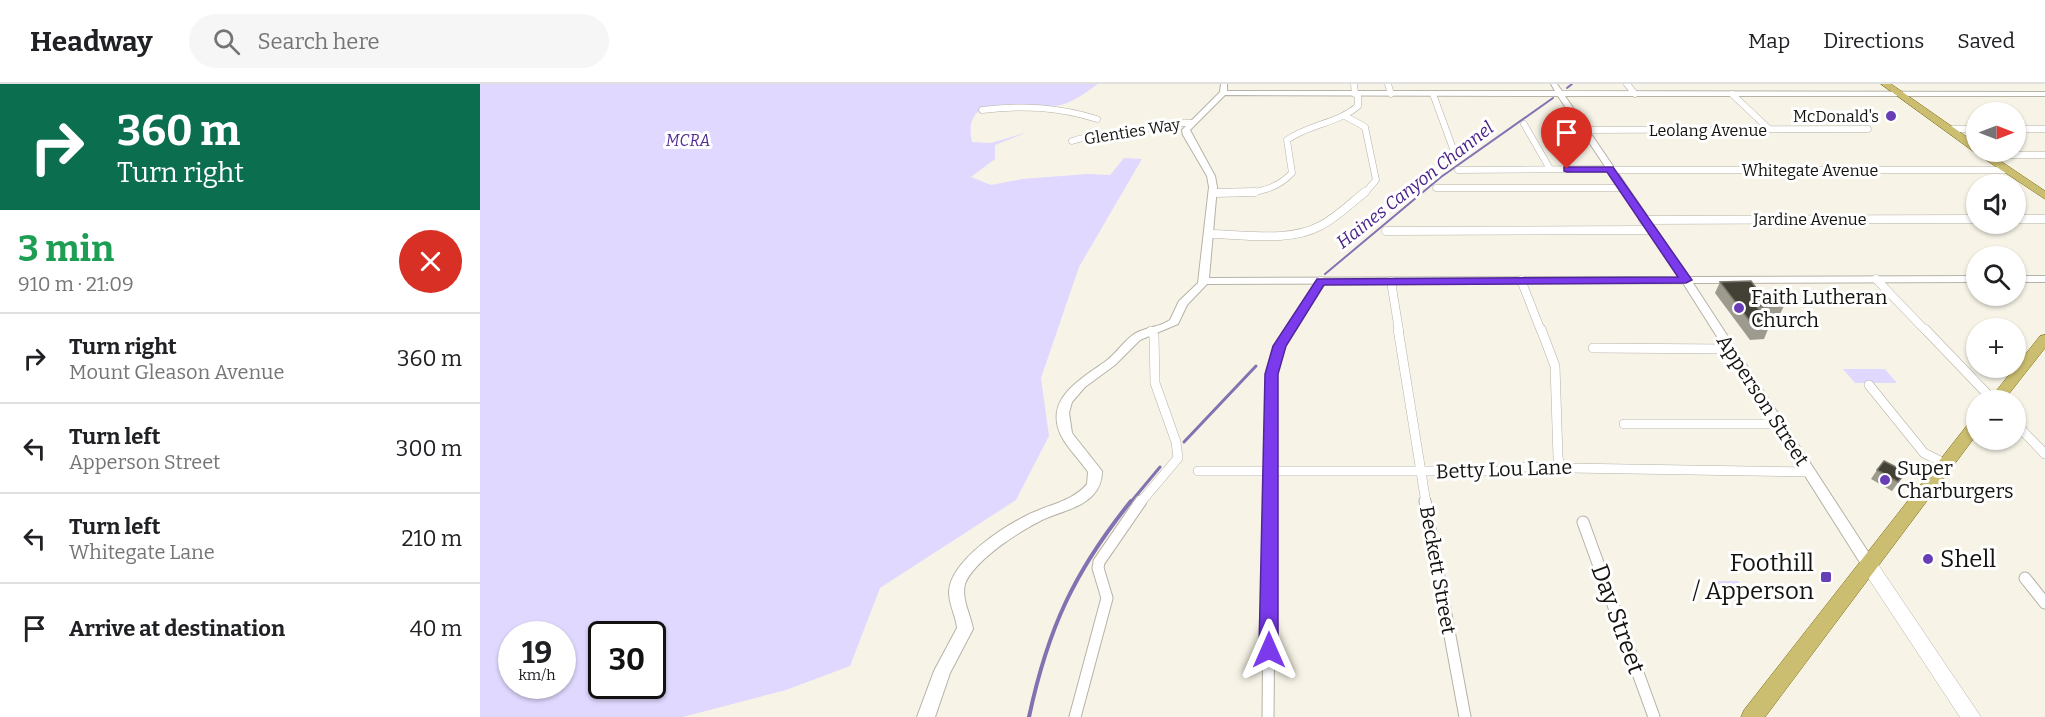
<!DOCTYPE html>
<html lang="en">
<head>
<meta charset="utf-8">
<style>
  body { margin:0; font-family:Bitter,serif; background:#f6f6f6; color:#202124; height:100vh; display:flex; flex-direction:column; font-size:22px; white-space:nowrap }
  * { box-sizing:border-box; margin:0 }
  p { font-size:20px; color:#757577 }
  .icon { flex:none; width:33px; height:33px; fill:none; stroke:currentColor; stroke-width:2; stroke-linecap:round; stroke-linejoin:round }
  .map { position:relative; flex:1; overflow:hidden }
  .sheet { display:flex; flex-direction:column; background:#fff; width:480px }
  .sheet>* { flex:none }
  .banner { background:#0b6e4f; color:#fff; overflow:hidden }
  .needle { width:39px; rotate:90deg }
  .buttons { position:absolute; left:1486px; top:18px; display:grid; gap:12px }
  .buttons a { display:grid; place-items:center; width:60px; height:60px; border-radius:50%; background:#fff; box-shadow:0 2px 4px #0004; font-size:30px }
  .speed { position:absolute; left:18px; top:537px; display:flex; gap:12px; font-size:30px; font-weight:700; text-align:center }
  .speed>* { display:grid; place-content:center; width:78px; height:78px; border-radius:50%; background:#fff; box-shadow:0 2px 4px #0004; line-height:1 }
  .speed small { font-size:15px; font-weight:400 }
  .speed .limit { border:3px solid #111; border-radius:9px; background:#fff; color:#111 }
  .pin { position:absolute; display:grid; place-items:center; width:51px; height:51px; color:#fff; margin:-62px -26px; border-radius:50% 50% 50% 0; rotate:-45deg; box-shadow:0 0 6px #0007 }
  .pin .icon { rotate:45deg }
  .me { position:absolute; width:66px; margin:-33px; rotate:0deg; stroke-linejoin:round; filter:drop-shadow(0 0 4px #0008) }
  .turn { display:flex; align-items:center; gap:21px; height:126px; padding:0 18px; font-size:27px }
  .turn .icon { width:78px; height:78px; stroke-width:2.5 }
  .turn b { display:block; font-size:42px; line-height:51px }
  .round { display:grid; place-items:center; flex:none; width:63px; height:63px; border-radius:32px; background:#f6f6f6 }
  .summary { display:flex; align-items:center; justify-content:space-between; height:102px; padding:0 18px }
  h1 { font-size:36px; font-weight:700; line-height:45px; color:#1e9e55 }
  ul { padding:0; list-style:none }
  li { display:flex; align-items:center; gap:18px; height:90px; padding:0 18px; border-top:2px solid #e0e0e0 }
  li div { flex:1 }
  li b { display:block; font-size:22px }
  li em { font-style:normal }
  header { display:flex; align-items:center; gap:36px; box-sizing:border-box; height:84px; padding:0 30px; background:#fff; border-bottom:2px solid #e0e0e0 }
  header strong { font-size:28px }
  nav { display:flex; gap:33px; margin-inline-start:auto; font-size:21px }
  .search { width:420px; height:54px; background:#f6f6f6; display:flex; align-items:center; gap:15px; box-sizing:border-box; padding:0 21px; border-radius:33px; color:#757577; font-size:22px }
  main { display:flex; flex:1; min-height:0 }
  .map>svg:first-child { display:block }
</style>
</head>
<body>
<header>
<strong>Headway</strong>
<div class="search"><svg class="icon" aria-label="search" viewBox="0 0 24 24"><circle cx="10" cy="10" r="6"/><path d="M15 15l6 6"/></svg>Search here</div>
<nav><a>Map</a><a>Directions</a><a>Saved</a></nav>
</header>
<main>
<section class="sheet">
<div class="banner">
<div class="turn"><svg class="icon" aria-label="right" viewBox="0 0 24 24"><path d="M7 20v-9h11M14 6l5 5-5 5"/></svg><div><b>360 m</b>Turn right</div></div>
</div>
<div class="summary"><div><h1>3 min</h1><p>910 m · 21:09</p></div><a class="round" style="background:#d93025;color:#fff"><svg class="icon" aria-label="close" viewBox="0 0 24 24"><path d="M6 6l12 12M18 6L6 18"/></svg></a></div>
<ul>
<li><svg class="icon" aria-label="right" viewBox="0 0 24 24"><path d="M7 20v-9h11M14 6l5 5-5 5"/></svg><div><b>Turn right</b><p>Mount Gleason Avenue</p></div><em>360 m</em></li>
<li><svg class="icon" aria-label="left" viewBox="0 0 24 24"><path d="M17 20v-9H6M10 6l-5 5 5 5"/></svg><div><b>Turn left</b><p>Apperson Street</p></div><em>300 m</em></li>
<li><svg class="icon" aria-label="left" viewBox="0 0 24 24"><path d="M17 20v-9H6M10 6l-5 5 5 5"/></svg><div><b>Turn left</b><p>Whitegate Lane</p></div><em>210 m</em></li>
<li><svg class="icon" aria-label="arrive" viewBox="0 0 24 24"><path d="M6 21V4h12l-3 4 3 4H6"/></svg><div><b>Arrive at destination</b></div><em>40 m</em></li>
</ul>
</section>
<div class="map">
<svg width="1565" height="633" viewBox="0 0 1565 633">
  <rect width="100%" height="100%" fill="#f7f4e7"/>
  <!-- green -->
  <path fill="#e0d8fe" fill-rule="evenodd" d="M 0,0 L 618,0 C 608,7 593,18 581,21 C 550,27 480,2 492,58 L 511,59 L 548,48 L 515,61 L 515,75 L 491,93 L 511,101 L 542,95 L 607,90 L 630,91 L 644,74 L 662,75 L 599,183 L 561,294 L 569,352 L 536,416 L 400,504 L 370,582 L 306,606 L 203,633 L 0,633 ZM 32,550 L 82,550 L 82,602 L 32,602 ZM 122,550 L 172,550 L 172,602 L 122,602 Z
    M 1363,285 L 1405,285 L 1417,299 L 1375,299 Z
    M 1236,497 L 1258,497 L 1267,517 L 1246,517 Z"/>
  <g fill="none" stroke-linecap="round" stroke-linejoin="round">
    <!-- stream-far2 -->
    <path stroke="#8372b1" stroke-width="2" d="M 1087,4 L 1092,0
      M 845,190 L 961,93 L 1073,14"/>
    <!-- stream-far1 -->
    <path stroke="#8372b1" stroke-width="3" d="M 704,358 L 776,282
      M 650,419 L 680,383"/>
    <!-- stream -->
    <path stroke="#8372b1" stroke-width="4" d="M 549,633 C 568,544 594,488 651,417"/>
    <defs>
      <path id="minor-far3" d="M 874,0 L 875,10
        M 908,0 L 911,10
        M 1147,0 L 1155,10
        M 953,10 L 976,73
        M 1252,10 L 1289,45
        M 502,26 C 543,21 578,23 617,35
        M 865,32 L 885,43 L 896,96 L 884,110
        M 1044,40 L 1070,85
        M 1469,45 L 1497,45
        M 1536,45 L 1565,45
        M 1104,46 L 1388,45
        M 592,57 C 617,49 633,51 657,47 C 676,43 692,38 712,39
        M 1506,71 L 1565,71
        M 978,86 L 1130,85
        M 1131,86 L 1528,86
        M 956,104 L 1143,104
        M 734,109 C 763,109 790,112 812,89 L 807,56 C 829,40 857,40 878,22 L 878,10"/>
      <path id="minor-far2" d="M 734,109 L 775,108
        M 1536,135 L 1565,135
        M 1163,136 L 1497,135
        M 906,147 L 1170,146
        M 729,150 C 764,150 808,159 840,142 C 856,134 871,119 885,108
        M 1396,195 L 1446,247
        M 1041,196 L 1061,247
        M 911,197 L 919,247
        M 809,247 L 841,197"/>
      <path id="minor-far1" d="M 918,245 L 946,419
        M 1061,245 L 1075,282 L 1078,374 L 1081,383
        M 1445,245 L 1513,316
        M 1113,264 L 1250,265
        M 1389,301 L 1444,369 L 1466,380
        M 1144,340 L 1298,340
        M 1536,340 L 1565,370
        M 718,387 L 1020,387 L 1035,383 L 1329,388
        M 660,419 L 698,374 L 696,358 L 675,299 L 674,252 L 671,247
        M 790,419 L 791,290 L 799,262 L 810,245"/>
      <path id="minor" d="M 945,417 L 985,633
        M 1103,438 L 1174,633
        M 1545,494 L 1565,519
        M 595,633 L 627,514 L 618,484 L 619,478 L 661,417
        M 788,633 L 790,417"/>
      <path id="tertiary" d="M 741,0 L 747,0 L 747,7 L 1075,7 L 1071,0 L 1077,0 L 1082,7 L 1565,8 L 1565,12 L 1085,12 L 1209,193 L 1497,192 L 1497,198 L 1213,199 L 1394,477 L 1396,481 L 1394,485 L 1389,487 L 1384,485 L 1203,199 L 727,200 L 707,221 L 698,240 L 660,256 L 635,281 L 605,303 L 592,318 L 589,329 L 592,349 L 622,387 C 622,397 619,405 612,412 C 599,425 579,428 562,436 C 540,447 494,476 485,500 C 481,515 491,531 493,545 L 470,589 L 455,633 L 437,633 L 454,587 L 477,544 C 476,532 469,521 469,508 C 470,476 527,440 554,428 C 572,420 594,416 607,400 L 608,388 C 600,376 590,367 583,355 C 561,316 600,296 626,277 C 637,269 645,255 656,249 C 667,243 680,243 690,236 L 699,217 L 718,199 L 729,103 L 727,92 L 703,51 L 702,46 L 740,8 ZM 745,11 L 1078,12 L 1199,193 L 729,194 L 737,103 L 735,92 L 710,46 Z
        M 1536,192 L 1565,192 L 1565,198 L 1536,198 Z"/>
      <path id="secondary" d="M 1389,474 L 1395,476 L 1501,633 L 1480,633 L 1383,486 L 1381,481 L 1383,476 Z"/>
      <path id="primary" d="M 1401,0 L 1411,0 L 1497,60 L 1497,68 L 1507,68 L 1565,107 L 1565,115 L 1497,70 Z
        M 1565,251 L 1565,264 L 1524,316 L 1509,316 L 1560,252 Z
        M 1497,334 L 1497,350 L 1285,633 L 1261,633 L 1264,626 L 1492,335 Z"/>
    </defs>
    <!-- minor-far3 casing -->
    <use href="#minor-far3" stroke="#b5b2a6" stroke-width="7"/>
    <!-- minor-far2 casing -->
    <use href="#minor-far2" stroke="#b5b2a6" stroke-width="9"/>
    <!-- minor-far1 casing -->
    <use href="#minor-far1" stroke="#b5b2a6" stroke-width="10"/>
    <!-- minor casing -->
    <use href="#minor" stroke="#b5b2a6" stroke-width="13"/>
    <!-- tertiary casing -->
    <use href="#tertiary" stroke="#b5b2a6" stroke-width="2"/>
    <!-- secondary casing -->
    <use href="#secondary" stroke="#b5b2a6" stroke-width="1"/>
    <!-- primary casing -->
    <use href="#primary" stroke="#766610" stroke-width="1"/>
    <!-- minor-far3 -->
    <use href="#minor-far3" stroke="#fff" stroke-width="6"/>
    <!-- minor-far2 -->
    <use href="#minor-far2" stroke="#fff" stroke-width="8"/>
    <!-- minor-far1 -->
    <use href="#minor-far1" stroke="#fff" stroke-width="9"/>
    <!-- minor -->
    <use href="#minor" stroke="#fff" stroke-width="11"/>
    <!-- tertiary -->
    <use href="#tertiary" fill="#fff" fill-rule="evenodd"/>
    <!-- secondary -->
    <use href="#secondary" fill="#fff" fill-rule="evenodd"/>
    <!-- primary -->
    <use href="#primary" fill="#ccbe70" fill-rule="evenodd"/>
  </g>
  <!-- wall -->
  <path fill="#9d9a8e" d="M 1240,198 L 1284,215 L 1304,222 L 1298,234 L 1286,234 L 1287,235 L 1286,238 L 1289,243 L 1284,255 L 1270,256 L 1235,209 Z
    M 1397,386 L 1426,388 L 1412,407 L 1391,395 Z"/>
  <!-- building -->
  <path fill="#434136" stroke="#79776b" stroke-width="1.5" d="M 1271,197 L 1284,215 L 1298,215 L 1304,222 L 1277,223 L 1287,235 L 1283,235 L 1289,243 L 1275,244 L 1240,198 Z
    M 1404,377 L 1426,388 L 1418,398 L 1397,386 Z"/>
  <!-- route -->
  <path fill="#7c3aed" stroke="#51269a" stroke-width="1.5" d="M 1084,83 L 1133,83 L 1212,196 L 1206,199 L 844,201 L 806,262 L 798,290 L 798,566 L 795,572 L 789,574 L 782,572 L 779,566 L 785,290 L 793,262 L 837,195 L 1198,193 L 1127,88 L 1087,88 L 1084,87 Z"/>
  <!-- markers -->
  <g fill="#683eb6" stroke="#fff" stroke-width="2">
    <circle cx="1411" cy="32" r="6"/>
    <circle cx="1259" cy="224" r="6"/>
    <circle cx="1405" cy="396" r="6"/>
    <circle cx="1448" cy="475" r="6"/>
    <rect x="1340" y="487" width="12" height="12" rx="3"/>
  </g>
  <g text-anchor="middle" stroke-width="6" stroke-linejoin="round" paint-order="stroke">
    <!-- far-poi labels -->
    <g font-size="16" fill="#14130f" stroke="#fff" text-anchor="end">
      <text x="1399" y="38">McDonald's</text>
    </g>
    <!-- far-street labels -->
    <g font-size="16" fill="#14130f" stroke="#fff">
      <text x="1228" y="52">Leolang Avenue</text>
      <text transform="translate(652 47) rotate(-9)" y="6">Glenties Way</text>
      <text x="1330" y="92">Whitegate Avenue</text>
      <text x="1330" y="141">Jardine Avenue</text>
    </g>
    <!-- far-park labels -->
    <g font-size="16" font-style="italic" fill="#502b92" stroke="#fff">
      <text x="208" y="62">MCRA</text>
    </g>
    <!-- far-water labels -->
    <g font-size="18" font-style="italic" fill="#492188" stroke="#fff">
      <text transform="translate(935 101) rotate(-38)" y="6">Haines Canyon Channel</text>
    </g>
    <!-- poi labels -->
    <g font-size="20" fill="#14130f" stroke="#fff" text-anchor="start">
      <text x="1271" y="220">Faith Lutheran<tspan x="1271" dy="23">Church</tspan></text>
      <text x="1417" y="391">Super<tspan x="1417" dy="23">Charburgers</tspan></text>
    </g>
    <!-- street labels -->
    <g font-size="20" fill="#14130f" stroke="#fff">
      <text transform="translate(1283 316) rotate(57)" y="7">Apperson Street</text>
      <text transform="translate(1024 385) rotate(-2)" y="7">Betty Lou Lane</text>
      <text transform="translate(958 486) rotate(80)" y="7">Beckett Street</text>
    </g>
    <!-- near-poi labels -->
    <g font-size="24" fill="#14130f" stroke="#fff" text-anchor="start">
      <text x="1460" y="483">Shell</text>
      <text x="1334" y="487" text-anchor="end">Foothill<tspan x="1334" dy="28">/ Apperson</tspan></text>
    </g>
    <!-- near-street labels -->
    <g font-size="24" fill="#14130f" stroke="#fff">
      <text transform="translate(1138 535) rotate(70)" y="8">Day Street</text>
    </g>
  </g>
</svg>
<div class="buttons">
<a><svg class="needle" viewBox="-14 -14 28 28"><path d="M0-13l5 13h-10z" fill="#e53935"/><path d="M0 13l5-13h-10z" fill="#757577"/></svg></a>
<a><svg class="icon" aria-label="sound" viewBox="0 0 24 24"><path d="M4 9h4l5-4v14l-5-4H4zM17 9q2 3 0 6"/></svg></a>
<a><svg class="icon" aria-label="search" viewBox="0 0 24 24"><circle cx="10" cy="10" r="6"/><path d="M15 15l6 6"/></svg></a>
<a>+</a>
<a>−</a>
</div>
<div class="speed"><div>19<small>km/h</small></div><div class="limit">30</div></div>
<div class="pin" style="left:1087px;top:85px;background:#d93025"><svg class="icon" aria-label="arrive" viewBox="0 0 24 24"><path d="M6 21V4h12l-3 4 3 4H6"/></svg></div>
<svg class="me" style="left:789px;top:566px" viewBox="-20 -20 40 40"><path d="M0-17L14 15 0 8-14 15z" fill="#7c3aed" stroke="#fff" stroke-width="4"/></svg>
</div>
</main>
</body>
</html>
